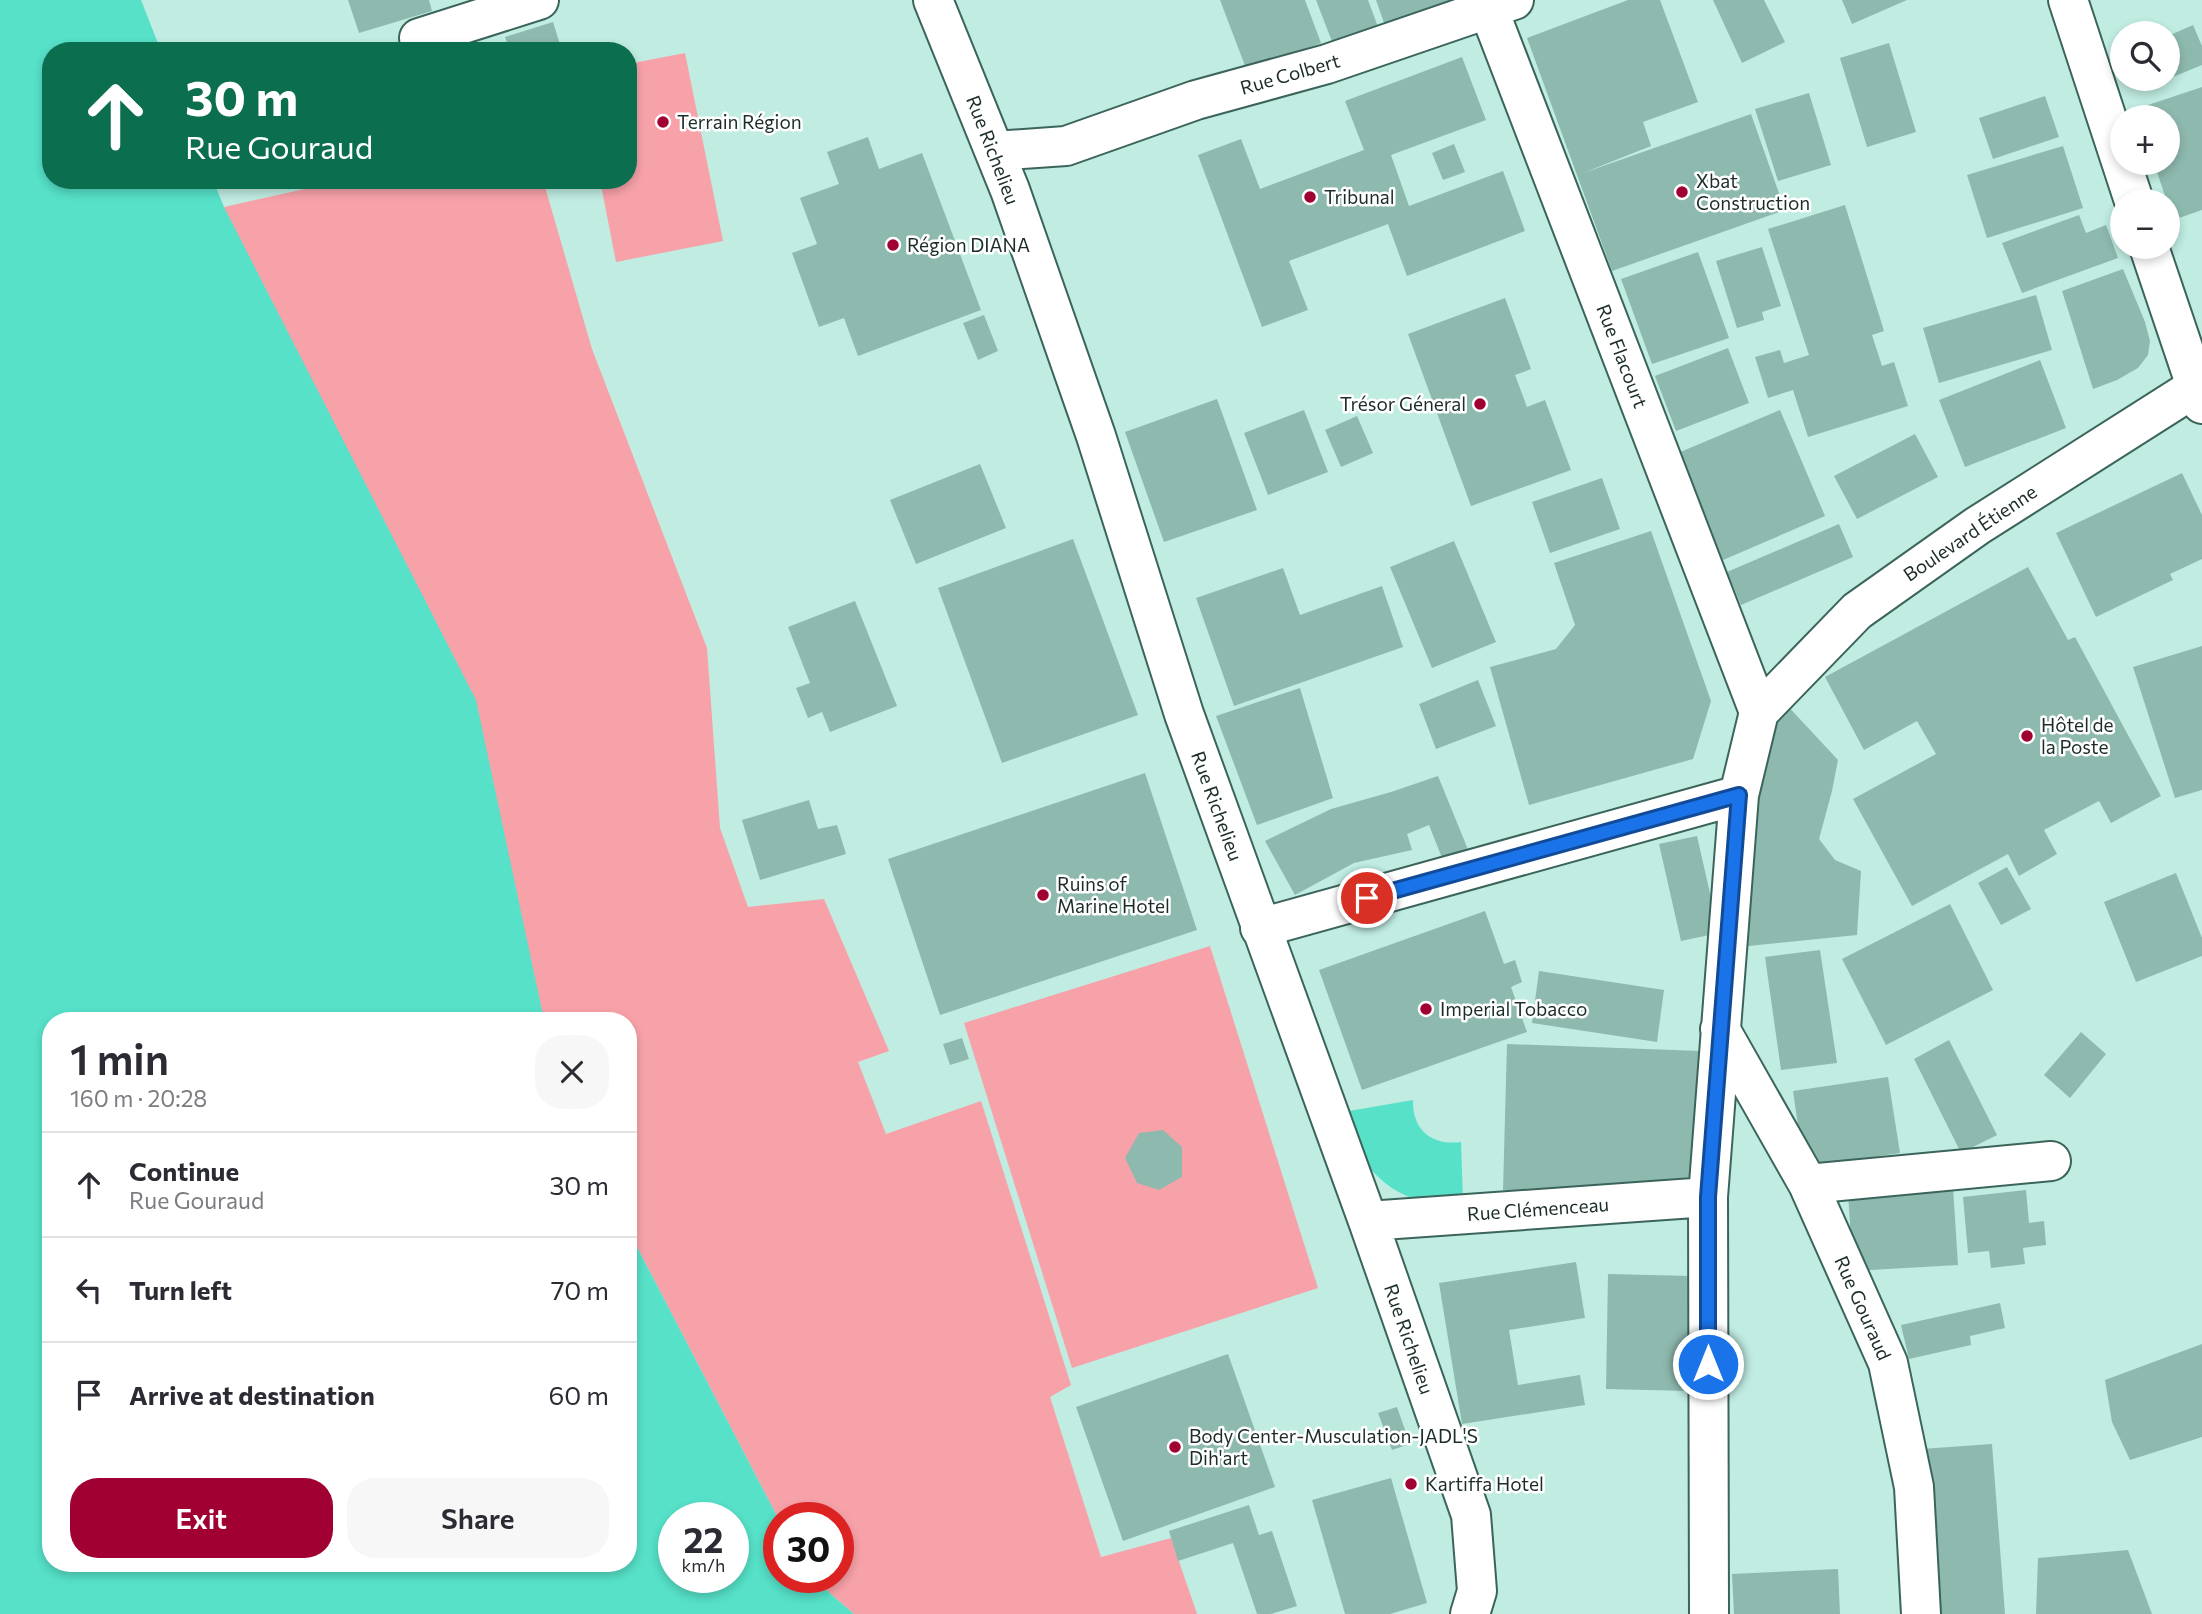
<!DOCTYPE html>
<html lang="en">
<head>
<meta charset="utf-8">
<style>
  body { margin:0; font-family:Commissioner,sans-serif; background:#f7f7f7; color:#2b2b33; height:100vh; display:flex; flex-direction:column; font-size:26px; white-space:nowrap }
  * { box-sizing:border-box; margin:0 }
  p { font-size:23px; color:#7c7c81 }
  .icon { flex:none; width:38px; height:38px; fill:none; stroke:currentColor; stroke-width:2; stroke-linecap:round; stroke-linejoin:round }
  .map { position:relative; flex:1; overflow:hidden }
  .details { position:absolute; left:42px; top:1012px; width:595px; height:560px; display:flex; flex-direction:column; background:#fff; border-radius:28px; box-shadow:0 4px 10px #0003 }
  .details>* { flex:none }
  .banner { position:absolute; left:42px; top:42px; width:595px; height:147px; border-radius:28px; box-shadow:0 4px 10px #0003; background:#0b6e4f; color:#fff; overflow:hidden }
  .fabs { position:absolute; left:2110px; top:21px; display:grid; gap:14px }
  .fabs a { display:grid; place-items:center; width:70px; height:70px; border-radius:50%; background:#fff; box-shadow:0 4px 10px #0003; font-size:35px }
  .speed { position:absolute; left:658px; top:1502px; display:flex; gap:14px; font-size:35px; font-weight:700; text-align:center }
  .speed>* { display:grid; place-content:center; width:91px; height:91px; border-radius:50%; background:#fff; box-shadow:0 4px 10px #0003; line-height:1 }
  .speed small { font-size:18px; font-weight:400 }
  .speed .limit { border:10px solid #d22; background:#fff; color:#111 }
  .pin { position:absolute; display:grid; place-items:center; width:60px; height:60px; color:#fff; margin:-30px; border:4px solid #fff; border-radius:50%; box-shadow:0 2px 7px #0007 }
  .me { position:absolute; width:77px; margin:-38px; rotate:0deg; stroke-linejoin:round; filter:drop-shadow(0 0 5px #0008) }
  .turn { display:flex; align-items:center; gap:24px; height:147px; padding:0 28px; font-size:32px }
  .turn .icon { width:91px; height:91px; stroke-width:2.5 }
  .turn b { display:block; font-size:49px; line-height:60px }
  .round { display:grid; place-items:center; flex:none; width:74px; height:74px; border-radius:28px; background:#f7f7f7 }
  .summary { display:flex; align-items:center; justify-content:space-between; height:119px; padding:0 28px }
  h1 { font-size:42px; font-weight:600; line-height:52px }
  .action { display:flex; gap:14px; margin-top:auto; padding:14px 28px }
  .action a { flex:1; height:80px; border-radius:28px; background:#a10033; color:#fff; font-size:28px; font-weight:600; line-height:80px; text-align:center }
  .action a+a { background:#f7f7f7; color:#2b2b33 }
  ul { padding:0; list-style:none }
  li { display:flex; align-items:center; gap:21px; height:105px; padding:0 28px; border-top:2px solid #e1e1e2 }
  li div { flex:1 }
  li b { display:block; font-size:26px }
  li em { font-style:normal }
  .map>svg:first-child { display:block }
</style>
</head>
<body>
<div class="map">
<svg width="2202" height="1614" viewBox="0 0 2202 1614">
  <rect width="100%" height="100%" fill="#c0ece2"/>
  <!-- green -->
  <path fill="#f7a2a8" d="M 685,53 L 723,241 L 616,262 L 600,180 L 628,180 L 628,64 Z
    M 345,180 L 543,180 L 592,349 L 707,648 L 720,828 L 748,907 L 824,899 L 889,1051 L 858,1062 L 886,1134 L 981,1101 L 1071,1385 L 1050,1397 L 1101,1557 L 1171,1538 L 1197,1614 L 854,1614 L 811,1577 L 838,1577 L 838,1517 L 779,1517 L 779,1520 L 637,1247 L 628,1225 L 628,1020 L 544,1020 L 224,207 Z
    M 1210,946 L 1318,1288 L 1072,1368 L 964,1023 Z"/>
  <!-- water -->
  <path fill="#56e1c8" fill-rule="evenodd" d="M 0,0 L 141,0 L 161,51 L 51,51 L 51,180 L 213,180 L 224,207 L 476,700 L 544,1020 L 51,1020 L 51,1563 L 628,1563 L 628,1225 L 637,1247 L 779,1520 L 779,1577 L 811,1577 L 854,1614 L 0,1614 ZM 674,1517 L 733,1517 L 733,1577 L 674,1577 Z
    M 1413,1100 C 1412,1129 1431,1146 1461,1142 L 1463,1201 C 1452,1202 1440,1204 1430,1203 C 1385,1195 1349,1157 1349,1111 Z"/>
  <!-- building -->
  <path fill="#8eb9af" d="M 348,0 L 429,0 L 432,11 L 359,33 Z
    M 1220,0 L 1305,0 L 1321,43 L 1247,71 Z
    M 1316,0 L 1368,0 L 1381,35 L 1336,52 Z
    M 1376,0 L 1464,0 L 1389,37 Z
    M 1628,0 L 1660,0 L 1698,102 L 1643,122 L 1651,146 L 1583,173 L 1751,114 L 1785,210 L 1612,271 L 1527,38 Z
    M 1713,0 L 1764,0 L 1785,42 L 1742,63 Z
    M 1842,0 L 1907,0 L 1852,24 Z
    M 553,22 L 562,51 L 510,51 L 505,37 Z
    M 2193,25 L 2202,46 L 2202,65 L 2168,79 L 2168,36 Z
    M 1889,43 L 1916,132 L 1867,147 L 1840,58 Z
    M 1462,57 L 1486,120 L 1391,155 L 1409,206 L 1503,171 L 1525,231 L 1407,276 L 1388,224 L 1289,261 L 1308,310 L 1262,327 L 1198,155 L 1241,139 L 1260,189 L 1364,150 L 1345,101 Z
    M 2141,79 L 2168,79 L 2145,88 Z
    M 2202,87 L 2202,210 L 2173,220 L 2154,163 L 2168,163 L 2168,117 L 2138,117 L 2136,109 Z
    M 1809,93 L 1831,165 L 1778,181 L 1755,109 Z
    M 2045,96 L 2059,137 L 1993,159 L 1979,118 Z
    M 868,137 L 879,169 L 922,153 L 981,310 L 858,356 L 844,318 L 819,327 L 792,253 L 817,244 L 800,198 L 839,184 L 827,152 Z
    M 1454,144 L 1465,172 L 1443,180 L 1432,153 Z
    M 2063,146 L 2083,208 L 1987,238 L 1967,175 Z
    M 1845,205 L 1884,331 L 1872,335 L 1882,366 L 1894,362 L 1908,406 L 1808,437 L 1793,390 L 1768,398 L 1755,357 L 1780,350 L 1784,363 L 1809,355 L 1768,229 Z
    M 2079,215 L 2086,233 L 2106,225 L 2118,258 L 2022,293 L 2002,243 Z
    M 1762,247 L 1781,306 L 1762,312 L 1764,320 L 1737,328 L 1716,261 Z
    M 1698,252 L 1729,338 L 1652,364 L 1621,279 Z
    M 2123,269 L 2145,322 L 2150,341 L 2148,355 L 2138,368 L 2117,380 L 2093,389 L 2062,291 Z
    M 2036,295 L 2052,350 L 1939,383 L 1923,328 Z
    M 1505,298 L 1531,369 L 1515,375 L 1527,407 L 1545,400 L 1571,470 L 1471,506 L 1408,334 Z
    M 984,315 L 998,351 L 978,360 L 963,323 Z
    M 1728,348 L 1749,403 L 1676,431 L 1655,376 Z
    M 2040,360 L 2066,428 L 1965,467 L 1939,400 Z
    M 1217,399 L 1257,510 L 1164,542 L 1125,432 Z
    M 1304,410 L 1328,472 L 1268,495 L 1244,433 Z
    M 1780,410 L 1825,516 L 1723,560 L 1678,453 Z
    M 1357,416 L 1373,453 L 1341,467 L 1325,430 Z
    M 1915,434 L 1938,477 L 1857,519 L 1834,476 Z
    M 980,464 L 1006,528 L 916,564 L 890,500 Z
    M 2182,473 L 2202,515 L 2202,559 L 2170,574 L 2173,580 L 2096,617 L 2056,533 Z
    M 1602,478 L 1620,529 L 1550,553 L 1532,502 Z
    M 1839,524 L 1853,557 L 1741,605 L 1727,572 Z
    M 1651,531 L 1711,701 L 1693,759 L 1529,805 L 1490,667 L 1556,649 L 1575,625 L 1554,563 Z
    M 1073,539 L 1138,715 L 1002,763 L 938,588 Z
    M 1454,541 L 1496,642 L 1432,668 L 1390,567 Z
    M 2028,567 L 2068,640 L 2075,637 L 2161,796 L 2111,823 L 2099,801 L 2044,830 L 2057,854 L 2019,876 L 2008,854 L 1912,906 L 1853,799 L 1936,754 L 1917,721 L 1864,750 L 1825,677 Z
    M 1283,568 L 1300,615 L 1382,586 L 1403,647 L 1234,706 L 1196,598 Z
    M 855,601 L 897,706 L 830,732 L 822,712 L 808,718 L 796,688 L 810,683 L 788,627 Z
    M 2202,646 L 2202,790 L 2175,798 L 2133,667 Z
    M 1478,680 L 1496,726 L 1436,749 L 1419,704 Z
    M 1300,688 L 1333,798 L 1257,825 L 1216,716 Z
    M 1784,702 L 1838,760 L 1832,791 L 1819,839 L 1835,860 L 1861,871 L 1857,935 L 1739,947 L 1752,792 Z
    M 1145,773 L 1197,930 L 940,1015 L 888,859 Z
    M 1438,776 L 1469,852 L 1444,863 L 1429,825 L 1407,834 L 1412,850 L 1354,863 L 1295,895 L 1265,841 L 1331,809 L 1391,792 Z
    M 809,800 L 818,829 L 837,825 L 846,854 L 760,880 L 742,820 Z
    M 1697,836 L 1719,933 L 1681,941 L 1659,844 Z
    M 2007,867 L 2031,909 L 2001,925 L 1978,883 Z
    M 2176,873 L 2202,938 L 2202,956 L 2136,982 L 2104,902 Z
    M 1950,904 L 1993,990 L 1886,1045 L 1842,959 Z
    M 1485,911 L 1504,964 L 1515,960 L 1522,982 L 1511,987 L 1527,1032 L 1362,1090 L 1319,970 Z
    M 1820,950 L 1837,1063 L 1781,1070 L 1765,957 Z
    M 1539,971 L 1664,990 L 1657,1042 L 1532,1023 Z
    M 2081,1032 L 2106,1054 L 2070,1098 L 2044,1075 Z
    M 962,1038 L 969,1059 L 950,1065 L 943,1044 Z
    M 1949,1040 L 1997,1135 L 1961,1153 L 1914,1059 Z
    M 1507,1044 L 1701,1051 L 1696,1197 L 1503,1190 Z
    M 1888,1077 L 1900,1153 L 1804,1167 L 1793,1091 Z
    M 1163,1130 L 1182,1147 L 1182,1177 L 1159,1190 L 1137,1183 L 1125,1158 L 1139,1133 Z
    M 1953,1187 L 1958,1265 L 1853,1271 L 1848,1193 Z
    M 2026,1190 L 2029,1223 L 2044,1221 L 2046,1245 L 2023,1248 L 2025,1264 L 1991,1268 L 1989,1251 L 1968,1253 L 1963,1197 Z
    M 1576,1262 L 1585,1318 L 1509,1330 L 1518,1385 L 1580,1375 L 1585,1405 L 1462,1424 L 1439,1283 Z
    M 1608,1274 L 1691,1276 L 1688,1391 L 1606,1389 Z
    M 2000,1303 L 2005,1328 L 1970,1336 L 1971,1345 L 1909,1359 L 1901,1325 Z
    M 2202,1344 L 2202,1437 L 2130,1460 L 2112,1422 L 2105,1380 Z
    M 1228,1354 L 1275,1487 L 1123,1541 L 1076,1407 Z
    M 1397,1407 L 1410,1444 L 1392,1450 L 1378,1413 Z
    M 1992,1444 L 2005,1614 L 1934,1614 L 1921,1449 Z
    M 1391,1478 L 1427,1603 L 1390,1614 L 1345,1614 L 1312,1500 Z
    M 1249,1505 L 1259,1535 L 1272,1531 L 1297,1606 L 1271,1614 L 1257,1614 L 1233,1543 L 1178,1561 L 1169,1531 Z
    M 2128,1550 L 2152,1614 L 2036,1614 L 2038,1558 Z
    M 1838,1569 L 1840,1614 L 1734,1614 L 1732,1574 Z"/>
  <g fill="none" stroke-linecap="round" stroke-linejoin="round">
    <defs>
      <path id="minor" d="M 933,0 L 1010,190 L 1096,436 L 1184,714 L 1368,1221 L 1471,1515 L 1477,1591 L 1470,1614
        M 1485,0 L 1759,712
        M 2068,0 L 2134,201
        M 419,38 L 539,0
        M 995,151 L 1066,146 L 1196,100 L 1327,64 L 1514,0
        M 2149,247 L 2202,404
        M 1260,928 L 1739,795
        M 1720,1029 L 1808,1184 L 1888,1363 L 1914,1487 L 1921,1614
        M 1808,1184 L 2051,1161
        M 1368,1221 L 1708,1197
        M 1709,1614 L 1708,1197 L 1739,795 L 1759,712 L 1857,611 L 1977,526 L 2202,383"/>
    </defs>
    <!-- minor casing -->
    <use href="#minor" stroke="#3b645b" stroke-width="42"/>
    <!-- minor -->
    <use href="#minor" stroke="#fff" stroke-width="38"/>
  </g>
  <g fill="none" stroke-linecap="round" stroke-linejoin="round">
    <defs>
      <path id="route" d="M 1367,898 L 1739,795 L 1708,1197 L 1708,1364"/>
    </defs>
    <!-- route casing -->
    <use href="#route" stroke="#114b97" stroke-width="18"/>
    <!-- route -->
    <use href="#route" stroke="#1a73e8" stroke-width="12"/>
  </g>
  <!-- markers -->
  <g fill="#a10033" stroke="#fff" stroke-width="2.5">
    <circle cx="663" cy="122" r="7"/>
    <circle cx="1682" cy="192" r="7"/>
    <circle cx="1310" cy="197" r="7"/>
    <circle cx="893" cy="245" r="7"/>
    <circle cx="1480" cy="404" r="7"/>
    <circle cx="2027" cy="736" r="7"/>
    <circle cx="1043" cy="895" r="7"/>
    <circle cx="1426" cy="1009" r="7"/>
    <circle cx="1175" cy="1447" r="7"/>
    <circle cx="1411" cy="1484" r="7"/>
  </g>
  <g text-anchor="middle" stroke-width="5" stroke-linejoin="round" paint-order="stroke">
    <!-- street labels -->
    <g font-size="19" fill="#1c2d29" stroke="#fff">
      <text transform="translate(1290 74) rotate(-16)" y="7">Rue Colbert</text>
      <text transform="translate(993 150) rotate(69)" y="7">Rue Richelieu</text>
      <text transform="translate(1622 356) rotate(69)" y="7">Rue Flacourt</text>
      <text transform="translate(1970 533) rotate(-34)" y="7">Boulevard Étienne</text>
      <text transform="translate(1217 806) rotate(70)" y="7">Rue Richelieu</text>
      <text transform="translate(1538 1209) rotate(-4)" y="7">Rue Clémenceau</text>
      <text transform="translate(1863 1308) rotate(66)" y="7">Rue Gouraud</text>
      <text transform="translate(1409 1339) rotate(71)" y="7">Rue Richelieu</text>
    </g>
    <!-- poi labels -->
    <g font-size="19" fill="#1c2d29" stroke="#fff" text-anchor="start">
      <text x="677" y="129">Terrain Région</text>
      <text x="1696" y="188">Xbat<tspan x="1696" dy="22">Construction</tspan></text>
      <text x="1324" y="204">Tribunal</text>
      <text x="907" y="252">Région DIANA</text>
      <text x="1466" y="411" text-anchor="end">Trésor Géneral</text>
      <text x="2041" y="732">Hôtel de<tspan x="2041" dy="22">la Poste</tspan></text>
      <text x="1057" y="891">Ruins of<tspan x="1057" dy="22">Marine Hotel</tspan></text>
      <text x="1440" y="1016">Imperial Tobacco</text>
      <text x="1189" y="1443">Body Center-Musculation-JADL'S<tspan x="1189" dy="22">Dih'art</tspan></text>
      <text x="1425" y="1491">Kartiffa Hotel</text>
    </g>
  </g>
</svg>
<div class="fabs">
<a><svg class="icon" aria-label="search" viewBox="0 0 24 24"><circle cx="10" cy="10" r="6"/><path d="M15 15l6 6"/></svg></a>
<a>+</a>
<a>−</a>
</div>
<div class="speed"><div>22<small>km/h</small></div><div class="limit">30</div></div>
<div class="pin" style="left:1367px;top:898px;background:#d93025"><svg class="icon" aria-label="arrive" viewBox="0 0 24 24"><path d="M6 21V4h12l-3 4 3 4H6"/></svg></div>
<svg class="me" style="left:1708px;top:1364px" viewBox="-20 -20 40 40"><circle r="17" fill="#1a73e8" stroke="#fff" stroke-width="3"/><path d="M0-11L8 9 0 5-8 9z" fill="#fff"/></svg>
<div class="banner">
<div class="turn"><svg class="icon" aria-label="ahead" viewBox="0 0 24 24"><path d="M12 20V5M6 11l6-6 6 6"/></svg><div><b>30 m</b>Rue Gouraud</div></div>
</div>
<section class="details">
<div class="summary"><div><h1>1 min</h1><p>160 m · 20:28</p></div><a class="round"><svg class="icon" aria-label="close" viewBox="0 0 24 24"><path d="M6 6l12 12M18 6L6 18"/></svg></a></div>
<ul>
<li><svg class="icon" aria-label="ahead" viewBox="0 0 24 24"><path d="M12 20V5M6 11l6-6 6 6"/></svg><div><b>Continue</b><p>Rue Gouraud</p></div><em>30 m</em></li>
<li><svg class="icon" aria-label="left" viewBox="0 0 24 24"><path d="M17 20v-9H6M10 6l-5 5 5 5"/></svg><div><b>Turn left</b></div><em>70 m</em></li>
<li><svg class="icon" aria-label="arrive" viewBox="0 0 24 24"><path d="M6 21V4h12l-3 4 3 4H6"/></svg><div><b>Arrive at destination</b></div><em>60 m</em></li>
</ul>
<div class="action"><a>Exit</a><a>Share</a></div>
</section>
</div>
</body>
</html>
